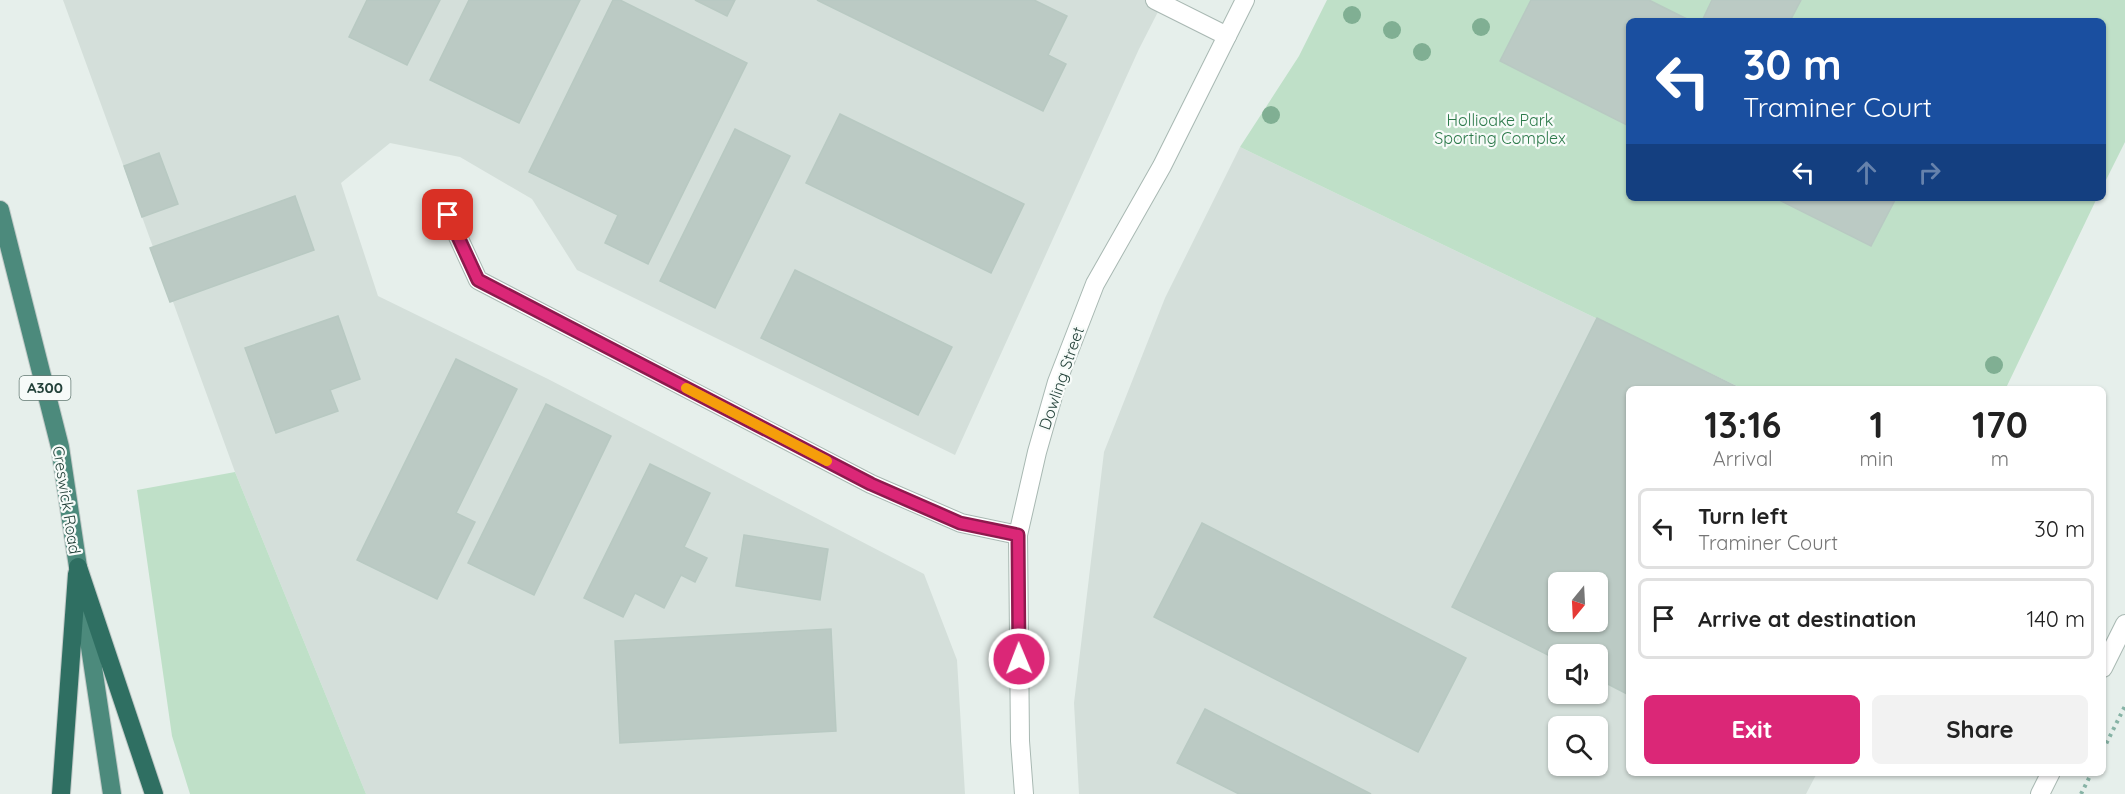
<!DOCTYPE html>
<html lang="en">
<head>
<meta charset="utf-8">
<style>
  body { margin:0; font-family:Quicksand,sans-serif; background:#f2f2f2; color:#222; height:100vh; display:flex; flex-direction:column; font-size:22px; white-space:nowrap }
  * { box-sizing:border-box; margin:0 }
  p { font-size:20px; color:#767676 }
  .icon { flex:none; width:33px; height:33px; fill:none; stroke:currentColor; stroke-width:2; stroke-linecap:round; stroke-linejoin:round }
  .map { position:relative; flex:1; overflow:hidden }
  .side { position:absolute; left:1626px; top:386px; width:480px; height:390px; display:flex; flex-direction:column; background:#fff; border-radius:9px; box-shadow:0 2px 4px #0004 }
  .side>* { flex:none }
  .hud { position:absolute; left:1626px; top:18px; width:480px; height:183px; border-radius:9px; box-shadow:0 2px 4px #0004; background:#1a4fa0; color:#fff; overflow:hidden }
  .needle { width:39px; rotate:198deg }
  .controls { position:absolute; left:1548px; top:572px; display:grid; gap:12px }
  .controls a { display:grid; place-items:center; width:60px; height:60px; border-radius:9px; background:#fff; box-shadow:0 2px 4px #0004; font-size:30px }
  .pin { position:absolute; display:grid; place-items:center; width:51px; height:51px; color:#fff; margin:-26px; border-radius:12px; box-shadow:0 3px 9px #0006 }
  .me { position:absolute; width:66px; margin:-33px; rotate:359deg; stroke-linejoin:round; filter:drop-shadow(0 0 4px #0008) }
  .turn { display:flex; align-items:center; gap:21px; height:126px; padding:0 18px; font-size:27px }
  .turn .icon { width:78px; height:78px; stroke-width:2.5 }
  .turn b { display:block; font-size:42px; line-height:51px }
  .lanes { display:flex; align-items:center; height:57px; padding:0 18px; background:#0003; justify-content:center; gap:30px; direction:ltr }
  .lanes .off { opacity:.35 }
  .eta { display:flex; justify-content:space-evenly; align-items:center; height:102px; text-align:center }
  .eta b { font-size:36px; font-weight:800; line-height:42px }
  .button { display:flex; gap:12px; margin-top:auto; padding:12px 18px }
  .button a { flex:1; height:69px; border-radius:9px; background:#db2777; color:#fff; font-size:24px; font-weight:800; line-height:69px; text-align:center }
  .button a+a { background:#f2f2f2; color:#222 }
  ul { padding:0; list-style:none }
  li { display:flex; align-items:center; gap:18px; height:81px; margin:0 12px 9px; padding:0 6px; border:3px solid #e0e0e0; border-radius:9px }
  li div { flex:1 }
  li b { display:block; font-size:22px }
  li em { font-style:normal }
  .map>svg:first-child { display:block }
</style>
</head>
<body>
<div class="map">
<svg width="2125" height="794" viewBox="0 0 2125 794">
  <rect width="100%" height="100%" fill="#e6efeb"/>
  <!-- built -->
  <path fill="#d4dfda" fill-rule="evenodd" d="M 63,0 L 1164,0 L 1139,49 L 955,455 L 577,270 L 532,199 L 460,157 L 390,143 L 341,183 L 378,296 L 548,379 L 924,574 L 957,660 L 965,794 L 366,794 L 235,472 Z
    M 1240,147 L 1741,388 L 1629,388 L 1629,772 L 1817,773 L 1806,794 L 1079,794 L 1074,703 L 1104,452 L 1165,298 ZM 1558,582 L 1598,582 L 1598,621 L 1558,621 ZM 1558,654 L 1598,654 L 1598,693 L 1558,693 ZM 1558,726 L 1598,726 L 1598,765 L 1558,765 Z"/>
  <!-- green -->
  <path fill="#bfe0c8" d="M 1327,0 L 2125,0 L 2125,142 L 2103,186 L 2103,21 L 1629,21 L 1629,198 L 2097,198 L 2006,388 L 1741,388 L 1240,147 L 1299,56 Z
    M 235,472 L 366,794 L 190,794 L 172,736 L 137,490 Z"/>
  <!-- building -->
  <path fill="#bbcac4" stroke="#b8c9c2" stroke-width="1.5" fill-rule="evenodd" d="M 367,0 L 440,0 L 407,65 L 349,37 Z
    M 469,0 L 580,0 L 519,123 L 430,80 Z
    M 613,0 L 620,0 L 747,63 L 648,264 L 605,243 L 618,215 L 529,172 Z
    M 695,0 L 735,0 L 727,16 Z
    M 817,0 L 1034,0 L 1067,16 L 1048,55 L 1066,64 L 1043,111 Z
    M 1531,0 L 1649,0 L 1691,21 L 1629,21 L 1629,126 L 1500,61 Z
    M 1712,0 L 1801,0 L 1790,21 L 1702,21 Z
    M 840,114 L 1024,204 L 991,273 L 806,183 Z
    M 735,129 L 790,156 L 715,308 L 660,281 Z
    M 159,153 L 178,204 L 142,217 L 124,166 Z
    M 295,196 L 314,250 L 170,302 L 150,248 Z
    M 1775,198 L 1896,198 L 1871,246 Z
    M 795,270 L 952,347 L 918,415 L 761,338 Z
    M 338,316 L 360,379 L 330,390 L 338,411 L 276,433 L 245,348 Z
    M 1597,318 L 1739,388 L 1629,388 L 1629,695 L 1598,679 L 1598,654 L 1558,654 L 1558,660 L 1452,607 ZM 1558,582 L 1598,582 L 1598,621 L 1558,621 Z
    M 456,359 L 517,389 L 456,513 L 475,522 L 437,599 L 357,560 Z
    M 546,404 L 611,436 L 534,595 L 468,563 Z
    M 650,464 L 710,493 L 684,547 L 707,558 L 695,582 L 681,575 L 664,608 L 635,593 L 623,617 L 584,598 Z
    M 1202,523 L 1466,658 L 1418,752 L 1154,617 Z
    M 744,535 L 828,549 L 820,600 L 736,586 Z
    M 831,629 L 836,731 L 620,743 L 615,641 Z
    M 1205,709 L 1371,794 L 1239,794 L 1177,763 Z"/>
  <g fill="none" stroke-linecap="round" stroke-linejoin="round">
    <defs>
      <path id="minor" d="M 1155,0 L 1227,36
        M 448,215 L 478,280 L 871,484 L 961,523 L 1018,535
        M 2103,668 L 2125,624
        M 2040,794 L 2051,772"/>
      <path id="tertiary" d="M 1024,794 L 1020,741 L 1018,535 L 1037,452 L 1057,382 L 1095,284 L 1162,166 L 1245,0"/>
      <path id="trunk" d="M 0,210 L 60,447 L 112,794"/>
      <path id="motorway" d="M 78,567 L 154,794
        M 61,794 L 77,574"/>
    </defs>
    <!-- minor casing -->
    <use href="#minor" stroke="#a8b8b2" stroke-width="20"/>
    <!-- tertiary casing -->
    <use href="#tertiary" stroke="#a8b8b2" stroke-width="20"/>
    <!-- trunk casing -->
    <use href="#trunk" stroke="#c2cac8" stroke-width="20"/>
    <!-- motorway casing -->
    <use href="#motorway" stroke="#c2cac8" stroke-width="20"/>
    <!-- path -->
    <path stroke="#86b3a5" stroke-width="4" stroke-dasharray="3 4.5" stroke-linecap="butt" d="M 2103,750 L 2125,706
      M 2081,794 L 2092,772"/>
    <!-- minor -->
    <use href="#minor" stroke="#fff" stroke-width="18"/>
    <!-- tertiary -->
    <use href="#tertiary" stroke="#fff" stroke-width="18"/>
    <!-- trunk -->
    <use href="#trunk" stroke="#4c8a7c" stroke-width="18"/>
    <!-- motorway -->
    <use href="#motorway" stroke="#2f6f62" stroke-width="18"/>
  </g>
  <!-- trees -->
  <g fill="#80af93">
    <circle cx="1352" cy="15" r="9"/>
    <circle cx="1481" cy="27" r="9"/>
    <circle cx="1392" cy="30" r="9"/>
    <circle cx="1422" cy="52" r="9"/>
    <circle cx="1271" cy="115" r="9"/>
    <circle cx="1994" cy="365" r="9"/>
  </g>
  <g fill="none" stroke-linecap="round" stroke-linejoin="round">
    <defs>
      <path id="route" d="M 448,215 L 478,280 L 871,484 L 960,523 L 1018,535 L 1019,659"/>
    </defs>
    <!-- route casing -->
    <use href="#route" stroke="#8e194d" stroke-width="15"/>
    <!-- route -->
    <use href="#route" stroke="#db2777" stroke-width="10"/>
    <!-- slow -->
    <path stroke="#f59e0b" stroke-width="10" d="M 686,388 L 827,461"/>
  </g>
  <g text-anchor="middle" stroke-width="4.5" stroke-linejoin="round" paint-order="stroke">
    <!-- shield labels -->
    <rect fill="#f7fbf9" stroke="#637a73" stroke-width="1.5" x="19.5" y="376" width="51" height="24" rx="4.5"/>
    <g font-size="15" font-weight="bold" fill="#24423a">
      <text x="45" y="393">A300</text>
    </g>
    <!-- park labels -->
    <g font-size="16" fill="#2d7a4b" stroke="#f7fbf9">
      <text x="1500" y="126">Hollioake Park<tspan x="1500" dy="18">Sporting Complex</tspan></text>
    </g>
    <!-- street labels -->
    <g font-size="16" fill="#24423a" stroke="#f7fbf9">
      <text transform="translate(1061 378) rotate(-71)" y="6">Dowling Street</text>
      <text transform="translate(67 500) rotate(81)" y="6">Creswick Road</text>
    </g>
  </g>
</svg>
<div class="controls">
<a><svg class="needle" viewBox="-14 -14 28 28"><path d="M0-13l5 13h-10z" fill="#e53935"/><path d="M0 13l5-13h-10z" fill="#767676"/></svg></a>
<a><svg class="icon" aria-label="sound" viewBox="0 0 24 24"><path d="M4 9h4l5-4v14l-5-4H4zM17 9q2 3 0 6"/></svg></a>
<a><svg class="icon" aria-label="search" viewBox="0 0 24 24"><circle cx="10" cy="10" r="6"/><path d="M15 15l6 6"/></svg></a>
</div>
<div class="pin" style="left:448px;top:215px;background:#d93025"><svg class="icon" aria-label="arrive" viewBox="0 0 24 24"><path d="M6 21V4h12l-3 4 3 4H6"/></svg></div>
<svg class="me" style="left:1019px;top:659px" viewBox="-20 -20 40 40"><circle r="17" fill="#db2777" stroke="#fff" stroke-width="3"/><path d="M0-11L8 9 0 5-8 9z" fill="#fff"/></svg>
<div class="hud">
<div class="turn"><svg class="icon" aria-label="left" viewBox="0 0 24 24"><path d="M17 20v-9H6M10 6l-5 5 5 5"/></svg><div><b>30 m</b>Traminer Court</div></div>
<div class="lanes"><svg class="icon" aria-label="left" viewBox="0 0 24 24"><path d="M17 20v-9H6M10 6l-5 5 5 5"/></svg><svg class="icon off" aria-label="ahead" viewBox="0 0 24 24"><path d="M12 20V5M6 11l6-6 6 6"/></svg><svg class="icon off" aria-label="right" viewBox="0 0 24 24"><path d="M7 20v-9h11M14 6l5 5-5 5"/></svg></div>
</div>
<section class="side">
<div class="eta">
<div><b>13:16</b><p>Arrival</p></div>
<div><b>1</b><p>min</p></div>
<div><b>170</b><p>m</p></div>
</div>
<ul>
<li><svg class="icon" aria-label="left" viewBox="0 0 24 24"><path d="M17 20v-9H6M10 6l-5 5 5 5"/></svg><div><b>Turn left</b><p>Traminer Court</p></div><em>30 m</em></li>
<li><svg class="icon" aria-label="arrive" viewBox="0 0 24 24"><path d="M6 21V4h12l-3 4 3 4H6"/></svg><div><b>Arrive at destination</b></div><em>140 m</em></li>
</ul>
<div class="button"><a>Exit</a><a>Share</a></div>
</section>
</div>
</body>
</html>
